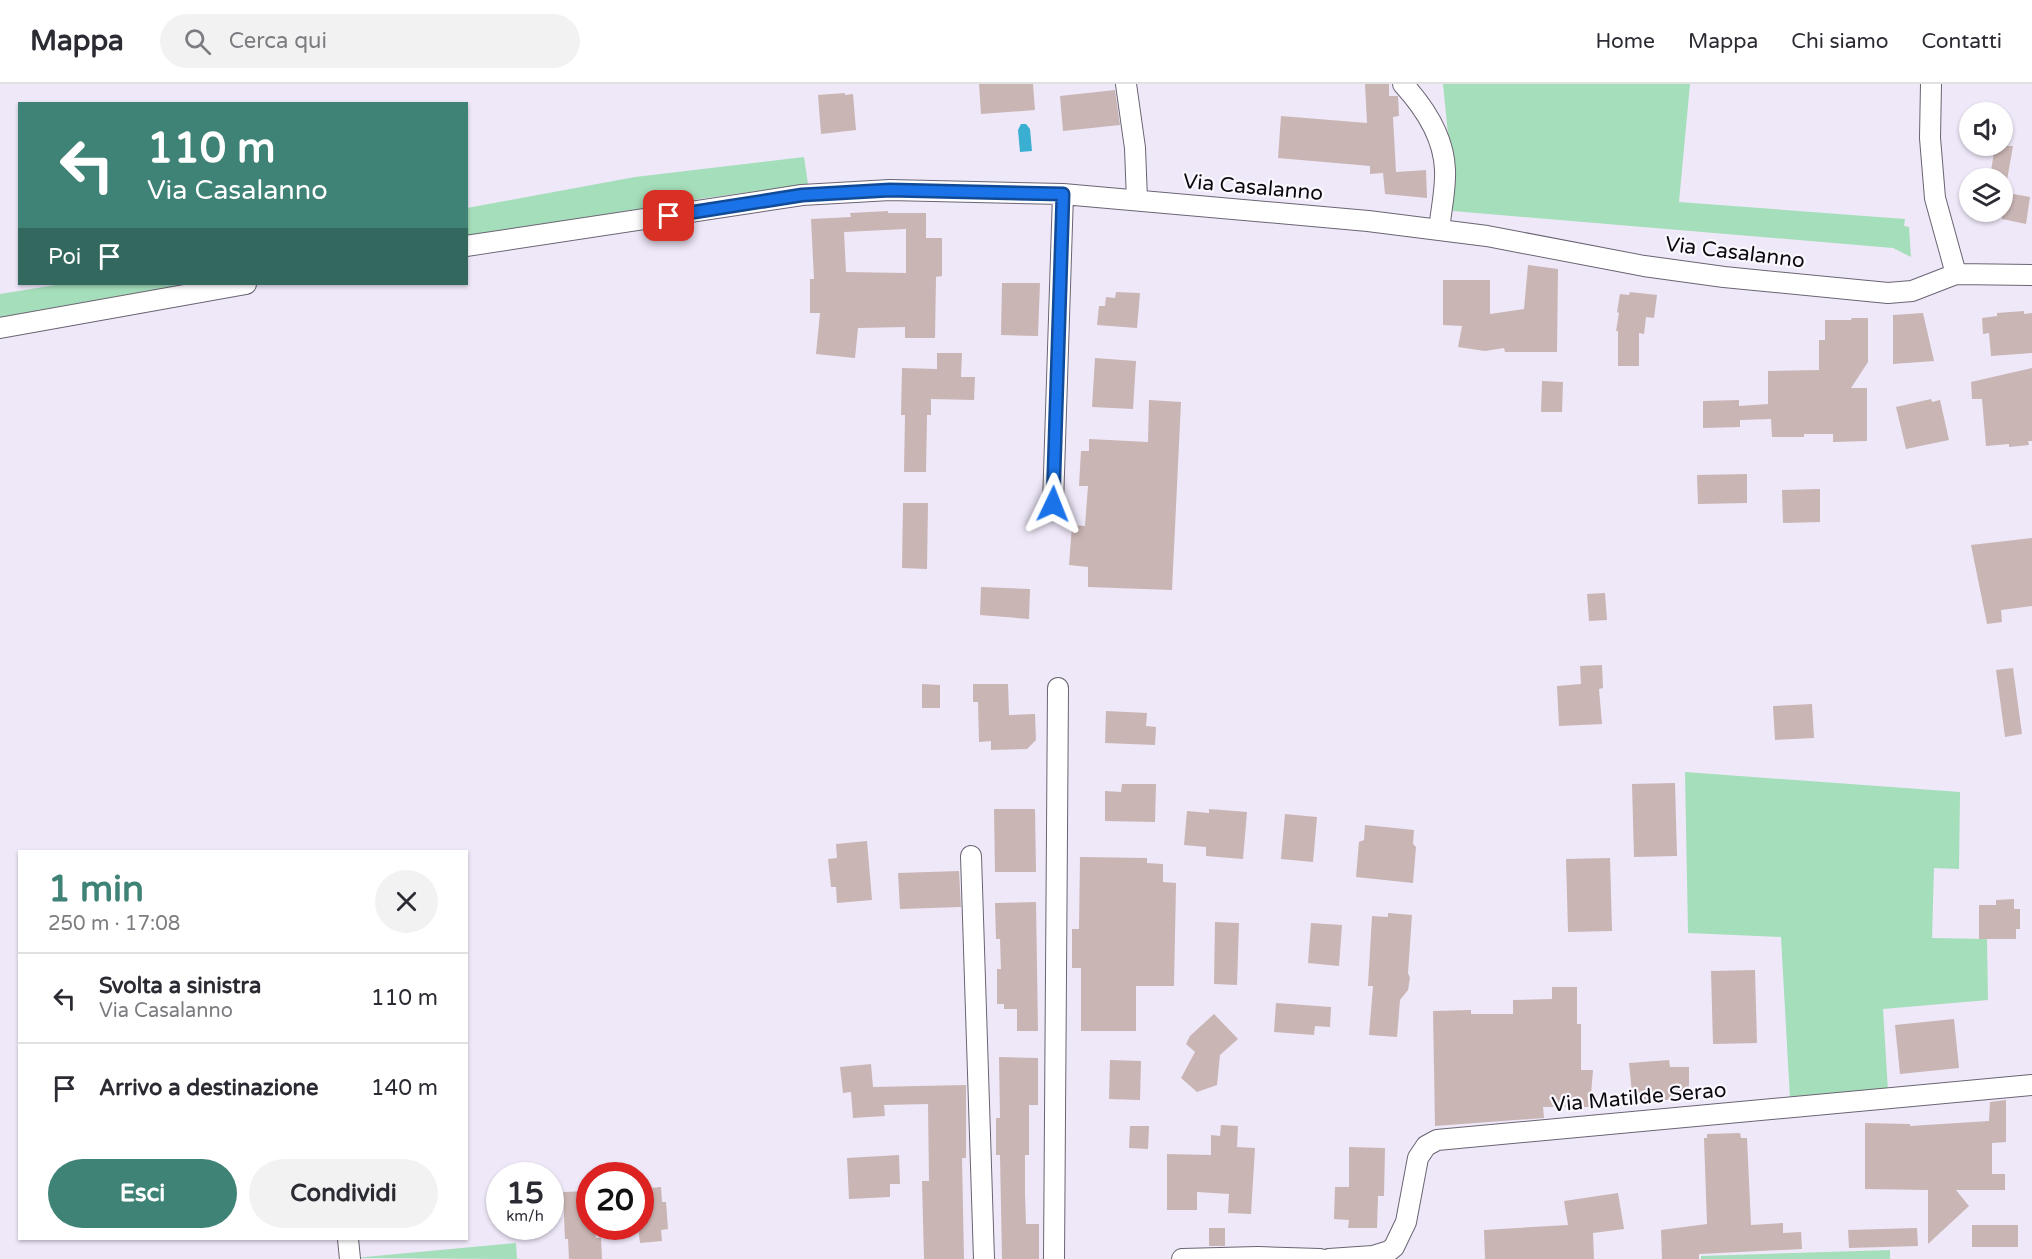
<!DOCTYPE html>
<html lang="it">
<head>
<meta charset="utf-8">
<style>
  body { margin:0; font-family:"Varela Round",sans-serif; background:#f2f2f3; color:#2b2b33; height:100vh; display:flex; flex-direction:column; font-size:22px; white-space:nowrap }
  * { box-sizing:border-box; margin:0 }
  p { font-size:20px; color:#7c7c81 }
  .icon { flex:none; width:33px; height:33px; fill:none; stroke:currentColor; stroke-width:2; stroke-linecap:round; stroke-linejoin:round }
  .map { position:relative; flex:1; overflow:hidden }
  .panel { position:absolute; left:18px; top:766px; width:450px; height:390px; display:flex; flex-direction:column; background:#fff; border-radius:0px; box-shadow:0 2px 4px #0004 }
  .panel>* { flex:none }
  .top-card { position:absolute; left:18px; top:18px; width:450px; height:183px; border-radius:0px; box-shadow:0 2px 4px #0004; background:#3f8276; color:#fff; overflow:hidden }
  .controls { position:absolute; left:1959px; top:18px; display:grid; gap:12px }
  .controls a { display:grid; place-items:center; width:54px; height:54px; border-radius:50%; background:#fff; box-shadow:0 2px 4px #0004; font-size:30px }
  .speed { position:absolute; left:486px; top:1078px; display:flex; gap:12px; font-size:30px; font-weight:700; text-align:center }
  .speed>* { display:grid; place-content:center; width:78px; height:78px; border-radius:50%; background:#fff; box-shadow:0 2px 4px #0004; line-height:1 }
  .speed small { font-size:15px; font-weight:400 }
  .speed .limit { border:9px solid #d22; background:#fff; color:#111 }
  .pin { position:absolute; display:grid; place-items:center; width:51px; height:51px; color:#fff; margin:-26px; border-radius:12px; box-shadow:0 3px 9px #0006 }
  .me { position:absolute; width:66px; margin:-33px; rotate:2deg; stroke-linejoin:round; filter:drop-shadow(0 0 4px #0008) }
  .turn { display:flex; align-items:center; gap:21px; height:126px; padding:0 30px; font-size:27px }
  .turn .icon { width:78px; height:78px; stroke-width:2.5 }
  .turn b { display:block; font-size:42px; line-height:51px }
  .then { display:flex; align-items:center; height:57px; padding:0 30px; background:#0003; gap:12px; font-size:22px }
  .round { display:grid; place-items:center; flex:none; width:63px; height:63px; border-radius:32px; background:#f2f2f3 }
  .summary { display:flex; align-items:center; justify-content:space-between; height:102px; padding:0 30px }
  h1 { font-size:36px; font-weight:700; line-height:45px; color:#3f8276 }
  .cta { display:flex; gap:12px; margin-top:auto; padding:12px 30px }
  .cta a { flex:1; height:69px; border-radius:36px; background:#3f8276; color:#fff; font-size:24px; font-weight:700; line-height:69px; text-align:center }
  .cta a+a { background:#f2f2f3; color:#2b2b33 }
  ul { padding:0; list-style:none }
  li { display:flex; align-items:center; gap:18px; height:90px; padding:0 30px; border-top:2px solid #e1e1e2 }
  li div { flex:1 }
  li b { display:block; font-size:22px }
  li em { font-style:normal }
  header { display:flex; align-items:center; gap:36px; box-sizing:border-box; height:84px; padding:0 30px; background:#fff; border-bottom:2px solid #e1e1e2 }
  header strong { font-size:28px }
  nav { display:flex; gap:33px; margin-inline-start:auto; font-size:21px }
  .search { width:420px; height:54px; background:#f2f2f3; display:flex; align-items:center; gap:15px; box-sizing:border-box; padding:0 21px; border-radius:33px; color:#7c7c81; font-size:22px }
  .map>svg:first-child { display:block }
</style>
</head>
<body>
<header>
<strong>Mappa</strong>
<div class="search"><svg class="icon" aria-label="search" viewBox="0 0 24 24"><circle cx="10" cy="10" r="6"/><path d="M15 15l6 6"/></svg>Cerca qui</div>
<nav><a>Home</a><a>Mappa</a><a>Chi siamo</a><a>Contatti</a></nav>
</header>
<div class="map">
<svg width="2032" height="1175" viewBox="0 0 2032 1175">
  <rect width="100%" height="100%" fill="#efe8f9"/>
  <!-- green -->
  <path fill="#a5deba" d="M 1443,0 L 1690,0 L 1679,118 L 1905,135 L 1904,142 L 1909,143 L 1911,173 L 1893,164 L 1453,127 L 1453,101 Z
    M 804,73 L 808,100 L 699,115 L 467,153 L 467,124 L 635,93 Z
    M 62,200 L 194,200 L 0,235 L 0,210 Z
    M 1685,688 L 1960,708 L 1959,785 L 1934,784 L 1932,854 L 1987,855 L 1988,916 L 1883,925 L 1888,1007 L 1790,1015 L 1781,853 L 1688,849 Z
    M 516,1159 L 517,1175 L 354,1174 Z
    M 1890,1166 L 1890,1175 L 1701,1175 L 1701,1172 Z"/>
  <!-- water -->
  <path fill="#3bafd1" d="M 1021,40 L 1026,40 L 1030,45 L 1032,67 L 1020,68 L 1018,46 Z"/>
  <!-- building -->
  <path fill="#c9b5b4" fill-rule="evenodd" d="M 979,0 L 1033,0 L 1035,26 L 981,30 Z
    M 1365,0 L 1389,0 L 1389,12 L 1398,12 L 1399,32 L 1393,33 L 1396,88 L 1426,86 L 1427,114 L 1385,110 L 1383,89 L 1370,90 L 1370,82 L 1278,74 L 1281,32 L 1367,39 Z
    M 1115,6 L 1120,41 L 1063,47 L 1060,12 Z
    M 845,9 L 845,11 L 853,10 L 856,46 L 821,50 L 818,11 Z
    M 1995,62 L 2013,62 L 2007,96 L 1990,93 Z
    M 2002,108 L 2030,113 L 2026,140 L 2002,135 Z
    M 888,127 L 888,129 L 926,129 L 926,154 L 942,154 L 942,192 L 936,193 L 935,254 L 905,254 L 905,243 L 858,244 L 855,274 L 816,270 L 820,229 L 810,229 L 810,195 L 814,195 L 811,135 L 851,133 L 850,129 ZM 906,145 L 906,189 L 846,188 L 844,148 Z
    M 1528,181 L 1558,185 L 1557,268 L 1505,268 L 1504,264 L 1485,267 L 1458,263 L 1462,242 L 1443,241 L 1443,196 L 1490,196 L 1490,230 L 1524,225 Z
    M 1002,199 L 1040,199 L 1038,252 L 1001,251 Z
    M 1116,208 L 1140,209 L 1137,244 L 1097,241 L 1099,222 L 1105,222 L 1106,213 L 1115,214 Z
    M 1630,208 L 1657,211 L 1654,234 L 1646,233 L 1644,250 L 1639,249 L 1639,282 L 1618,282 L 1618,247 L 1616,247 L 1619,229 L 1617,228 L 1620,210 L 1629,211 Z
    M 2024,227 L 2024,230 L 2032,229 L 2032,269 L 1991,272 L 1989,249 L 1983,250 L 1982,234 L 1997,232 L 1997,229 Z
    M 1923,229 L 1934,277 L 1893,280 L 1893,231 Z
    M 1852,234 L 1868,234 L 1868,278 L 1851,304 L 1867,304 L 1867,357 L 1833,358 L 1833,350 L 1804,350 L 1804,353 L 1772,353 L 1771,335 L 1740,336 L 1740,343 L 1703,344 L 1703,317 L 1739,316 L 1739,322 L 1768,320 L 1768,287 L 1819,286 L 1819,256 L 1825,256 L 1825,236 L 1851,236 Z
    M 937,269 L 962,269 L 961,293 L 975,293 L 974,316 L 931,315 L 931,331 L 927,331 L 926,388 L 904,388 L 905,331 L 901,331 L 902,284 L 937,285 Z
    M 1095,274 L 1136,277 L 1133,325 L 1092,323 Z
    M 2032,284 L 2032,357 L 2028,357 L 2029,361 L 2009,363 L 2009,360 L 1986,362 L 1982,315 L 1972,315 L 1971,298 Z
    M 1542,297 L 1563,298 L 1562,328 L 1541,328 Z
    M 1931,315 L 1932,318 L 1940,316 L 1949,356 L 1906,365 L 1896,323 Z
    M 1149,316 L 1181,318 L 1172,506 L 1088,503 L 1088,483 L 1069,481 L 1072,441 L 1085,442 L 1088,402 L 1079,402 L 1081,367 L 1089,367 L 1089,355 L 1148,358 Z
    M 1747,390 L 1747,419 L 1698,420 L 1697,391 Z
    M 1820,405 L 1820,438 L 1783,439 L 1782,406 Z
    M 903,419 L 928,419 L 927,485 L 902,484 Z
    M 2032,454 L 2032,522 L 2001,526 L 2002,538 L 1987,540 L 1971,461 Z
    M 981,503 L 1030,505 L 1029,535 L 980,531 Z
    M 1605,509 L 1607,536 L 1589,537 L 1587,510 Z
    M 1602,581 L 1603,604 L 1599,605 L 1602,640 L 1559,642 L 1557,602 L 1581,600 L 1580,582 Z
    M 2013,584 L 2022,650 L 2005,653 L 1996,586 Z
    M 922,600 L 940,601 L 940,624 L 922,624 Z
    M 973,600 L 1008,600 L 1009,631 L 1035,630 L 1036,656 L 1027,665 L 991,666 L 991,657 L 979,658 L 978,618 L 973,618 Z
    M 1812,620 L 1814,654 L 1775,656 L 1773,622 Z
    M 1106,627 L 1147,629 L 1146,642 L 1156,643 L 1155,661 L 1105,659 Z
    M 1675,699 L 1677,772 L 1634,773 L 1632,700 Z
    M 1122,700 L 1156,700 L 1155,738 L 1105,737 L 1105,707 L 1121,708 Z
    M 994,725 L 1035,725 L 1036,788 L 995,788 Z
    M 1209,725 L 1247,728 L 1243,775 L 1206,772 L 1206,763 L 1184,761 L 1187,727 L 1209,729 Z
    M 1285,730 L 1317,733 L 1313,778 L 1281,775 Z
    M 1365,741 L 1414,746 L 1413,760 L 1416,763 L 1413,799 L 1356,793 L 1359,758 L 1364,756 Z
    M 867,757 L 872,816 L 837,819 L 836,803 L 831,803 L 828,775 L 837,774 L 836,760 Z
    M 1080,773 L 1147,774 L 1147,779 L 1163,780 L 1163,798 L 1176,799 L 1174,902 L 1136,902 L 1136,947 L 1081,947 L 1081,884 L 1072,884 L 1072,845 L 1079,845 Z
    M 1610,774 L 1612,847 L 1568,848 L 1566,775 Z
    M 959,787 L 961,823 L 900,825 L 898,789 Z
    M 2014,815 L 2014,825 L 2020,825 L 2020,845 L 2016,845 L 2016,855 L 1979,855 L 1979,821 L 1996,821 L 1996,816 Z
    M 1036,818 L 1038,947 L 1017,947 L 1017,925 L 1004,925 L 1004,920 L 997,920 L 997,885 L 1001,885 L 1000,855 L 996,855 L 995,819 Z
    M 1388,829 L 1412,831 L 1408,889 L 1410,894 L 1408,906 L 1400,916 L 1397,953 L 1369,951 L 1373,902 L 1368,902 L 1372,832 L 1388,833 Z
    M 1215,838 L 1239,839 L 1237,901 L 1214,900 Z
    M 1311,839 L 1342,841 L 1339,882 L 1308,879 Z
    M 1755,886 L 1757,959 L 1713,960 L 1711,887 Z
    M 1552,903 L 1577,903 L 1577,940 L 1581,940 L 1581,986 L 1593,986 L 1590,1023 L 1543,1023 L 1544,1034 L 1435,1042 L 1433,927 L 1471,926 L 1471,930 L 1513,930 L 1513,916 L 1552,915 Z
    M 1276,919 L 1331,923 L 1330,943 L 1315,942 L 1314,951 L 1274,948 Z
    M 1214,930 L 1238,955 L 1220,971 L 1217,1001 L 1197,1008 L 1181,994 L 1195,968 L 1186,960 L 1190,952 Z
    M 1954,935 L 1959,984 L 1900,990 L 1895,941 Z
    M 999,973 L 1038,974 L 1038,1021 L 1029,1021 L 1029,1071 L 1025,1071 L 1025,1109 L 1026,1140 L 1039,1140 L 1039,1175 L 1002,1175 L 1000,1071 L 996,1071 L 996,1034 L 1000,1034 Z
    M 1110,976 L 1141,977 L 1140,1016 L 1109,1015 Z
    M 1669,976 L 1670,983 L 1689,983 L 1689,1014 L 1633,1019 L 1629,979 Z
    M 871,980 L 873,1003 L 966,1001 L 966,1074 L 962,1074 L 964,1175 L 924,1175 L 922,1097 L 929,1097 L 928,1020 L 884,1021 L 885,1032 L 853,1034 L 851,1008 L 843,1009 L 840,983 Z
    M 2006,1016 L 2006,1058 L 1992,1059 L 1992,1090 L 2005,1090 L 2005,1106 L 1956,1106 L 1969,1122 L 1928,1160 L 1928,1106 L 1865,1105 L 1865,1039 L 1910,1040 L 1910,1042 L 1989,1037 L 1990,1018 Z
    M 1221,1041 L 1238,1042 L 1237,1063 L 1255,1064 L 1251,1130 L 1228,1129 L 1229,1110 L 1197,1108 L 1197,1126 L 1167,1126 L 1167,1070 L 1211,1071 L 1211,1051 L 1220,1052 Z
    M 1130,1042 L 1149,1042 L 1148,1065 L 1129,1064 Z
    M 1740,1049 L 1741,1054 L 1747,1054 L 1751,1141 L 1783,1139 L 1783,1149 L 1801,1148 L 1802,1165 L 1699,1170 L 1699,1175 L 1662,1175 L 1661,1146 L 1707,1140 L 1704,1054 L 1707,1054 L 1707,1050 Z
    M 1349,1063 L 1385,1064 L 1384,1112 L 1378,1112 L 1377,1144 L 1348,1144 L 1349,1136 L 1334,1135 L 1335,1103 L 1349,1103 Z
    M 899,1071 L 900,1100 L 890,1100 L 890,1113 L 849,1115 L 847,1074 Z
    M 661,1103 L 662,1118 L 666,1118 L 668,1145 L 661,1146 L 662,1157 L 640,1159 L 638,1143 L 640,1143 L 640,1105 Z
    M 590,1107 L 590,1143 L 595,1143 L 596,1154 L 601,1154 L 602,1175 L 569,1175 L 568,1155 L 565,1155 L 563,1108 Z
    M 1618,1109 L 1624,1145 L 1593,1149 L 1594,1175 L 1485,1175 L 1484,1146 L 1568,1141 L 1564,1117 Z
    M 1972,1141 L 2018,1141 L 2018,1163 L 1972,1163 Z
    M 1209,1144 L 1225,1144 L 1225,1162 L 1209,1162 Z
    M 1917,1144 L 1918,1162 L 1849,1164 L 1848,1146 Z"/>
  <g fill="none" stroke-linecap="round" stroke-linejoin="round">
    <defs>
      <path id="minor" d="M 1126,0 L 1135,64 L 1137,116
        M 1403,0 C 1424,23 1444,53 1445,86 C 1446,105 1441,126 1439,146
        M 1931,0 L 1930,54 L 1935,114 L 1956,190
        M 466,162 L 802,111 L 890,106 L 1063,110 L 1368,137 L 1487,152 L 1644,182 L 1724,193 L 1888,209 L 1912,207 L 1956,190 L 2032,191
        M 0,244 L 246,200
        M 1053,420 L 1063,110
        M 971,772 L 984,1175
        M 348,1155 L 350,1175
        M 1054,1175 L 1058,604
        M 1182,1175 L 1258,1173 L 1320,1175
        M 1329,1175 L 1373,1172 L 1389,1167 L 1394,1163 L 1406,1138 L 1418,1074 L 1426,1062 L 1437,1056 L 2032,1001"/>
    </defs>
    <!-- minor casing -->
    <use href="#minor" stroke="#6a6472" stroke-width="22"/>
    <!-- minor -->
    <use href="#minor" stroke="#fff" stroke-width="20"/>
  </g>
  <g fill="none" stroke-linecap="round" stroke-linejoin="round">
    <defs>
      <path id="route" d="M 669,132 L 802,111 L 890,106 L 1063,110 L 1053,420"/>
    </defs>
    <!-- route casing -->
    <use href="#route" stroke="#114b97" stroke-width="15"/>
    <!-- route -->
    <use href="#route" stroke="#1a73e8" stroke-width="10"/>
  </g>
  <g text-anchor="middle" stroke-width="4.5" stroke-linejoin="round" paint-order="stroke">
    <!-- street labels -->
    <g font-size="21" fill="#0c0a0f" stroke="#faf8fe">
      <text transform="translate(1253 103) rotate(5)" y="7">Via Casalanno</text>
      <text transform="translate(1735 168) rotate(7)" y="7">Via Casalanno</text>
      <text transform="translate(1639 1013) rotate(-5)" y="7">Via Matilde Serao</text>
    </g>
  </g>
</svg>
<div class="controls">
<a><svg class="icon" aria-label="sound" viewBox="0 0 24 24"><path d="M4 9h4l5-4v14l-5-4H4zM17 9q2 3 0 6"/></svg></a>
<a><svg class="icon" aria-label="layers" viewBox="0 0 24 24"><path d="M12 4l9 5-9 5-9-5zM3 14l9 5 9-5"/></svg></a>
</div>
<div class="speed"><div>15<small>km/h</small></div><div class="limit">20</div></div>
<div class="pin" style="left:669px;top:132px;background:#d93025"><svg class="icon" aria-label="arrive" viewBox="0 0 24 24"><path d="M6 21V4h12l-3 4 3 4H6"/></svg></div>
<svg class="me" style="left:1053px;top:420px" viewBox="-20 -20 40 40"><path d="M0-17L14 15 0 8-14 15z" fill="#1a73e8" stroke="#fff" stroke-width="4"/></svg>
<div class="top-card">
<div class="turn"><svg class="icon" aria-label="left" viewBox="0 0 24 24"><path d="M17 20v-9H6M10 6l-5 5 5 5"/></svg><div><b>110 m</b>Via Casalanno</div></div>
<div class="then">Poi<svg class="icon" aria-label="arrive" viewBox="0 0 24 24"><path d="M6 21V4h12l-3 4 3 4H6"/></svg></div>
</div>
<section class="panel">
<div class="summary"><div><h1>1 min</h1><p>250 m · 17:08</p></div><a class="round"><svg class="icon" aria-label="close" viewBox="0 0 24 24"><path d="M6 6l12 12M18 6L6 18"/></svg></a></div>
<ul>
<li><svg class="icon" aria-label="left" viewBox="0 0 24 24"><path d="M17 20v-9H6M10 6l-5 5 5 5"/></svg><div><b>Svolta a sinistra</b><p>Via Casalanno</p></div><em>110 m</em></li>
<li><svg class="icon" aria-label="arrive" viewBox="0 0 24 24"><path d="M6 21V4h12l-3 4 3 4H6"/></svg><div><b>Arrivo a destinazione</b></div><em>140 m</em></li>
</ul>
<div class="cta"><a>Esci</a><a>Condividi</a></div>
</section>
</div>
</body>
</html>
